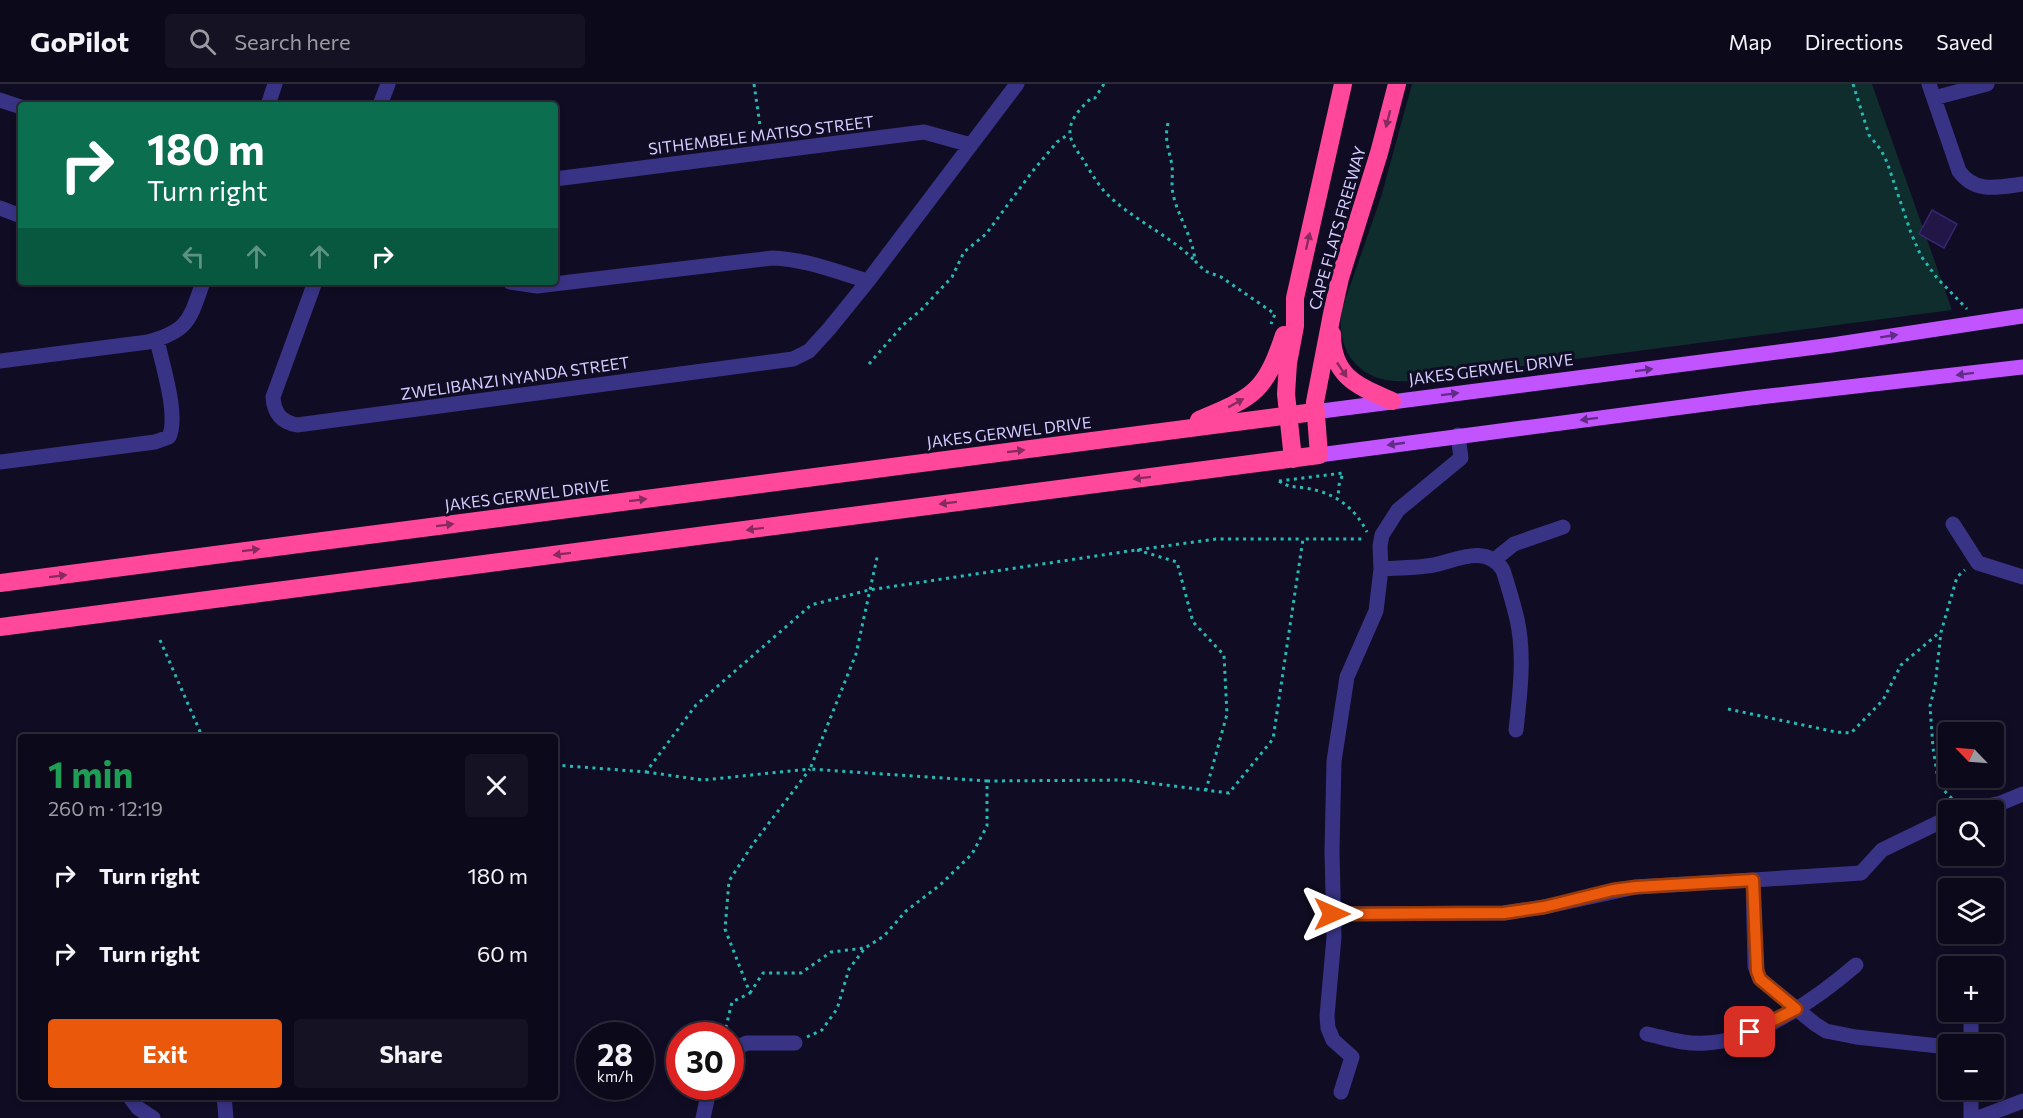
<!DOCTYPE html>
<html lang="en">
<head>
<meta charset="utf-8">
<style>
  body { margin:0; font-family:Commissioner,sans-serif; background:#151223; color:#f1f3f6; height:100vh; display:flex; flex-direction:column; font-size:22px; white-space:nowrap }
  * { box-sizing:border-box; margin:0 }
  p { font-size:20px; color:#9a9aa2 }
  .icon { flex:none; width:33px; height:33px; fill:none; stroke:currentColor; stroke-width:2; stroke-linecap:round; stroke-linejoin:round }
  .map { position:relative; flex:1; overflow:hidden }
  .panel { position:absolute; left:18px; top:650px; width:540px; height:366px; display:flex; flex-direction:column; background:#0c091a; border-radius:6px; box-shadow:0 3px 9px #0003,0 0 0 2px #2c2a39 }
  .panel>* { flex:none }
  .top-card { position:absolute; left:18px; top:18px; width:540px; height:183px; border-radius:6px; box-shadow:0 3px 9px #0003,0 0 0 2px #2c2a39; background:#0b6e4f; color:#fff; overflow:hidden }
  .needle { width:39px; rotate:295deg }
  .buttons { position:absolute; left:1938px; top:638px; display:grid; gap:12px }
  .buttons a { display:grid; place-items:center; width:66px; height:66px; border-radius:6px; background:#0c091a; box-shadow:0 3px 9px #0003,0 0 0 2px #2c2a39; font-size:30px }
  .speed { position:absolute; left:576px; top:938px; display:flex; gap:12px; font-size:30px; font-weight:700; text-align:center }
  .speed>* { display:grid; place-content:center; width:78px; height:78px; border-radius:50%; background:#0c091a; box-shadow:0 3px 9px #0003,0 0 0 2px #2c2a39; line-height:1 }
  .speed small { font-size:15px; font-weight:400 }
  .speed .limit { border:9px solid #d22; background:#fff; color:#111 }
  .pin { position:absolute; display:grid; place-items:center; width:51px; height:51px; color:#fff; margin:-26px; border-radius:12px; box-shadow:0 3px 9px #0006 }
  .me { position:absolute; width:66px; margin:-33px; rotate:90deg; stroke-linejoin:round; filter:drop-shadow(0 0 4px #0008) }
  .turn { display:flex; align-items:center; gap:21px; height:126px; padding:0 30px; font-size:27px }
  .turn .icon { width:78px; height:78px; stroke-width:2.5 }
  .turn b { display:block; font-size:42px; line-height:51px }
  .lanes { display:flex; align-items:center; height:57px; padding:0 30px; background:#0003; justify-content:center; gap:30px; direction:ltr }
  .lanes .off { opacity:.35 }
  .round { display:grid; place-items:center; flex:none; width:63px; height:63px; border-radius:6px; background:#151223 }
  .overview { display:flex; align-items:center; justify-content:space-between; height:102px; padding:0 30px }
  h1 { font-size:36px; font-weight:700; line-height:45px; color:#1e9e55 }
  .action { display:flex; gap:12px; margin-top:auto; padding:12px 30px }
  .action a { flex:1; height:69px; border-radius:6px; background:#ea580c; color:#fff; font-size:24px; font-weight:700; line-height:69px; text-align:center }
  .action a+a { background:#151223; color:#f1f3f6 }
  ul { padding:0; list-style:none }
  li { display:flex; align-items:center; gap:18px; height:78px; padding:0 30px }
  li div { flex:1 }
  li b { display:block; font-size:22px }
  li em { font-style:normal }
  header { display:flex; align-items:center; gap:36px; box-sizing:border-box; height:84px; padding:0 30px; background:#0c091a; border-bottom:2px solid #2c2a39 }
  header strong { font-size:28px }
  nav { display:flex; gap:33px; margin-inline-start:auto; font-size:21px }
  .search { width:420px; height:54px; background:#151223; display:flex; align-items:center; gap:15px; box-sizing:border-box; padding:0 21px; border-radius:6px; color:#9a9aa2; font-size:22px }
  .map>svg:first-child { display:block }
</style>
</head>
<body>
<header>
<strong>GoPilot</strong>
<div class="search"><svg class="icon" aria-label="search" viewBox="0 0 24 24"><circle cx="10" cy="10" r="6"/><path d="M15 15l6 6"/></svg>Search here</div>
<nav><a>Map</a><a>Directions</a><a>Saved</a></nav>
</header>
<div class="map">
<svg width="2023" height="1034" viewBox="0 0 2023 1034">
  <rect width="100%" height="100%" fill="#100c23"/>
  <!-- green -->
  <path fill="#0e2d2c" d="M 1412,0 L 1872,0 L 1952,226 L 1408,297 C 1363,301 1334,270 1342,225 L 1381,113 Z"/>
  <!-- building -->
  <path fill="#211645" stroke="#372773" stroke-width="1.5" d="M 1932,126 L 1957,140 L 1944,164 L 1919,150 Z"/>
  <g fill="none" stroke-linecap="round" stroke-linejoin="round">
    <!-- path -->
    <path stroke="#25bbb5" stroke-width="3" stroke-dasharray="3 4.5" stroke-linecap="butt" d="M 754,0 L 762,55
      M 1104,0 L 1095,14 L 1091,14 C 1082,23 1069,35 1070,49 C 1070,57 1077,67 1082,74 C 1089,85 1096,98 1105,108 C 1131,135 1168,150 1194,176
      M 1853,0 L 1869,51 L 1881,66 L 1887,78 L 1911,149 L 1921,172 L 1937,194 L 1967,225
      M 1168,39 C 1164,55 1169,66 1172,81 C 1173,91 1171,101 1173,110 C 1178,133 1193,153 1195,177 L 1205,187 L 1221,193 L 1275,230 L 1271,240
      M 869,280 L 903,241 L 921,226 L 952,193 L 964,168 L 986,150 L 1032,88 L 1057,58 L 1069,50
      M 1279,397 C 1289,404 1293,402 1305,404 C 1333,408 1354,422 1367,448
      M 1279,397 L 1343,389 L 1339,401 L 1338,414
      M 1137,466 L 1177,478 L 1193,538 L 1224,571 L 1227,630 L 1206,706
      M 160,556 L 202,652
      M 1728,625 L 1836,648 L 1851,649 L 1883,616 L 1901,581 L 1940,548
      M 555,681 L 646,688 L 696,621 L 811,521 L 869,506 L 1136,466 L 1216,455 L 1303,455
      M 646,688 L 703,696 L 810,685
      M 987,697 L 1126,696 L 1229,709 L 1273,655 L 1303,455 L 1365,455
      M 1957,720 L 1939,701 L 1933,664 L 1930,622 L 1935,602 L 1941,548 L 1957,493 L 1965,486
      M 750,909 L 763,889 L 801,889 L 831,868 L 865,864
      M 724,951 L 732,918 L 750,909 L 725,845 L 729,797 L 753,760 L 810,685
      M 807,953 L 822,946 L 837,925 L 849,885 L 865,864 L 884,852 L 906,827 L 940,801 L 972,770 L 987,742 L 987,697 L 810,685 L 856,570 L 878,469"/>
    <!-- minor -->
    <path stroke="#383385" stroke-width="15" d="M 1929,0 L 1959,87 C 1975,110 1999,103 2023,100
      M 1934,14 L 1987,0
      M 0,16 L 21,23
      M 268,21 L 275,0
      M 380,21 L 388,0
      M 555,95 L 924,48 L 971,61
      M 0,124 L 21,132
      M 315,198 L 273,313 C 274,329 281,338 297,341 L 793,275 L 809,267 L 829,245 L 868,197 L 1017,0
      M 510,198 L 537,202 L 772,174 C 805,175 837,188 868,197
      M 0,277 L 148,258 C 189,247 190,235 203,198
      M 0,378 L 155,358 L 169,353 C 179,331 162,280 157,256
      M 1953,440 L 1978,479 L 2023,493
      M 1494,476 L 1514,460 L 1563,443
      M 1381,485 C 1398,484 1417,484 1434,481 C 1457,476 1486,460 1503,486 C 1508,502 1513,518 1517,535 C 1525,571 1520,609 1516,646
      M 1969,726 L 2001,719 L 2023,710
      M 1753,796 L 1861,789 L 1882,766 L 1948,734
      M 1332,830 L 1504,829 L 1544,823 L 1636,803 L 1753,796 L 1755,882 L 1760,895 L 1815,940 L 1826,947 L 1856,953 L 1948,963
      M 1647,950 C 1666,954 1686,961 1706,959 C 1757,957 1819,913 1856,881
      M 1971,960 L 1971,927
      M 730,966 L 747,959 L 795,959
      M 1971,1005 L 1971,1034
      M 1341,1008 L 1352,973 L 1333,956 L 1328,944 L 1327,932 L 1334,853 L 1332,767 L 1334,677 L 1347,593 L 1376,527 L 1381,485 L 1380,462 L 1382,451 L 1398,426 L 1461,374 L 1458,351
      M 129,1012 L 138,1024 L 153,1034
      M 224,1012 L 226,1034
      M 703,1034 L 710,1002
      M 1978,1034 L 2023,1017"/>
    <!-- major -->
    <path stroke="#c254ff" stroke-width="15" d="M 1314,328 L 1832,261 L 2023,232
      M 1319,371 L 1751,314 L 2023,283"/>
    <!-- highway -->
    <path stroke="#ff489c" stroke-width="18" d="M 1332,250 C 1332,293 1358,302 1392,317
      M 1199,336 C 1253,313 1265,309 1284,251
      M 1293,375 L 1286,310 L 1288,279 L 1295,242 L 1295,214 L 1343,0
      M 0,499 L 1314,328
      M 0,543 L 1319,371 L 1315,318 L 1332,230 L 1340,194 L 1379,69 L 1397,0"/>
  </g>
  <!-- one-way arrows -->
  <defs><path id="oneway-solid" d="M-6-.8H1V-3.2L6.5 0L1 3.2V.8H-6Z" transform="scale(1.5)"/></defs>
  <g fill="#882a60">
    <use href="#oneway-solid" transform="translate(1388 35) rotate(104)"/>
    <use href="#oneway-solid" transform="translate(1308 157) rotate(-77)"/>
    <use href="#oneway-solid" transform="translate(1342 286) rotate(56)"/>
    <use href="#oneway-solid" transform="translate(1236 319) rotate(-29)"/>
    <use href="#oneway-solid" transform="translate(1016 367) rotate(-7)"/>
    <use href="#oneway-solid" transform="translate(1142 394) rotate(173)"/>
    <use href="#oneway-solid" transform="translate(638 416) rotate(-7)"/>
    <use href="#oneway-solid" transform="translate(948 419) rotate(173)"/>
    <use href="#oneway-solid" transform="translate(445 441) rotate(-7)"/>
    <use href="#oneway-solid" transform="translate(755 445) rotate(173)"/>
    <use href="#oneway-solid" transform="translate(251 466) rotate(-7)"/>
    <use href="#oneway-solid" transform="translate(562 470) rotate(173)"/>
    <use href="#oneway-solid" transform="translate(58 492) rotate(-7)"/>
  </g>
  <g fill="#602c86">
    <use href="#oneway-solid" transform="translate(1889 252) rotate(-9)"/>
    <use href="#oneway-solid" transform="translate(1644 286) rotate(-7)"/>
    <use href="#oneway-solid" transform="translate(1965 290) rotate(173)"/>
    <use href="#oneway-solid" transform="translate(1450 310) rotate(-7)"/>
    <use href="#oneway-solid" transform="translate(1589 335) rotate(173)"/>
    <use href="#oneway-solid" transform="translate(1396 360) rotate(172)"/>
  </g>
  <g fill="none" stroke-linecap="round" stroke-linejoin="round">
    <defs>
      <path id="route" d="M 1332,830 L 1504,829 L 1544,823 L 1613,806 L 1636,803 L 1753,796 L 1757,887 L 1760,895 L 1796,925 L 1750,948"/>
    </defs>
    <!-- route casing -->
    <use href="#route" stroke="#983908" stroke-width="15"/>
    <!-- route -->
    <use href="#route" stroke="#ea580c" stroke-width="10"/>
  </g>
  <g text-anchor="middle" stroke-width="6" stroke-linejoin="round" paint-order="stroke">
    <!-- street labels -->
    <g font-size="16" fill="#d4cdff" stroke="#100c23">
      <text transform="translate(761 51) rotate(-7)" y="6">SITHEMBELE MATISO STREET</text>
      <text transform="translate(1337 144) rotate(-74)" y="6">CAPE FLATS FREEWAY</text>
      <text transform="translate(1491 285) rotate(-7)" y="6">JAKES GERWEL DRIVE</text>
      <text transform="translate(515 294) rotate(-8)" y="6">ZWELIBANZI NYANDA STREET</text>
      <text transform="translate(1009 348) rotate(-7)" y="6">JAKES GERWEL DRIVE</text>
      <text transform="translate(527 411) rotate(-7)" y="6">JAKES GERWEL DRIVE</text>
    </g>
  </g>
</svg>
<div class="buttons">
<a><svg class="needle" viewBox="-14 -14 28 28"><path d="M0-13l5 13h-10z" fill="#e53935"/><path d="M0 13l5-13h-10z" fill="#9a9aa2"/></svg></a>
<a><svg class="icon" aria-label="search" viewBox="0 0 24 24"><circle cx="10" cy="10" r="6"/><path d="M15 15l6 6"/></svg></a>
<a><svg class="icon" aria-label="layers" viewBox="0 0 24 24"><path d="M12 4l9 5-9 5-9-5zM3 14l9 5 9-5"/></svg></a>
<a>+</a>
<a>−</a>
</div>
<div class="speed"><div>28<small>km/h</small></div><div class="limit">30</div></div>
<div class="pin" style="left:1750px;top:948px;background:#d93025"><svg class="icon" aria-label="arrive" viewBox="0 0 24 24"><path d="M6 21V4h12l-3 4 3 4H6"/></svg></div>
<svg class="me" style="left:1332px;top:830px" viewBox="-20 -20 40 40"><path d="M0-17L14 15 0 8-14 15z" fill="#ea580c" stroke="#fff" stroke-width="4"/></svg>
<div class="top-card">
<div class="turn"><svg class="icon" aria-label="right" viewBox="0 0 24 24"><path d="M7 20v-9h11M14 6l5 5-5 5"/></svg><div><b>180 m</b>Turn right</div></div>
<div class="lanes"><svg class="icon off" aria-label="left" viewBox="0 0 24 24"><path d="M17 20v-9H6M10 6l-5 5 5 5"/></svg><svg class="icon off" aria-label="ahead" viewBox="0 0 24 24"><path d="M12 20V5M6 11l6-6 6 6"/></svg><svg class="icon off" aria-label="ahead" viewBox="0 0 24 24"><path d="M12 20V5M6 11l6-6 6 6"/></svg><svg class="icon" aria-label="right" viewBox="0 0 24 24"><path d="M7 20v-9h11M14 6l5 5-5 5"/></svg></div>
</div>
<section class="panel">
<div class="overview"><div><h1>1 min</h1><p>260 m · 12:19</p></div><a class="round"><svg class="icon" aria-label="close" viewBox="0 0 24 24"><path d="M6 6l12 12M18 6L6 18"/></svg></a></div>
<ul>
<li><svg class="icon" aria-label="right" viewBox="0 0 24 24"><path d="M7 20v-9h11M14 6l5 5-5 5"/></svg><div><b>Turn right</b></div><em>180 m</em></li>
<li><svg class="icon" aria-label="right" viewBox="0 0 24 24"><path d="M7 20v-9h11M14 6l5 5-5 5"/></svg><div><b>Turn right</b></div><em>60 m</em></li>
</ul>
<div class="action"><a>Exit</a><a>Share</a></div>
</section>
</div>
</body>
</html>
